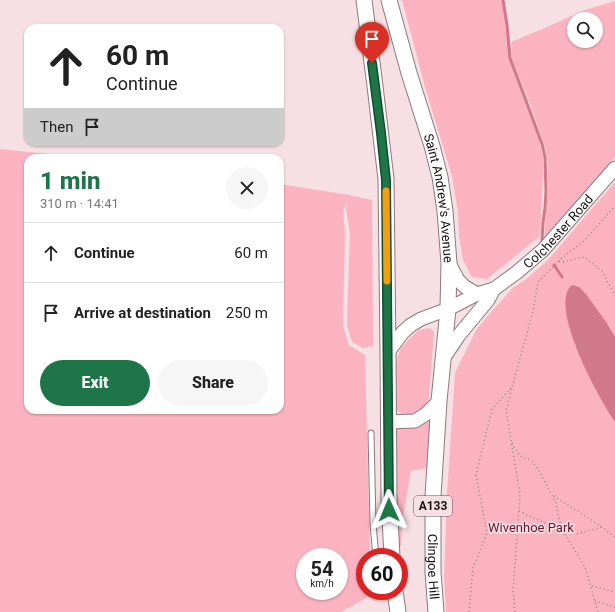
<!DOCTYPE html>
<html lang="en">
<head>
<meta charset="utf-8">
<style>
  body { margin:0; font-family:Roboto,sans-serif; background:#f6f6f6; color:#222; height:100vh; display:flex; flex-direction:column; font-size:15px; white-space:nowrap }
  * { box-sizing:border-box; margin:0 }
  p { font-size:13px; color:#767676 }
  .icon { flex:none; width:22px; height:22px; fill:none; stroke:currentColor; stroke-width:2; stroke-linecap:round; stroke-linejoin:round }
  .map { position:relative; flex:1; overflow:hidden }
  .drawer { position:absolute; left:24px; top:154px; width:260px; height:260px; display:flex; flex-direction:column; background:#fff; border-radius:12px; box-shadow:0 1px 3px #0004 }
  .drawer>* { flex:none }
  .hud { position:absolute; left:24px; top:24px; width:260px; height:122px; border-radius:12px; box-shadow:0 1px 3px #0004; background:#fff; color:#222; overflow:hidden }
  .controls { position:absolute; left:567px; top:12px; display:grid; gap:8px }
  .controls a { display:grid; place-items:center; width:36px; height:36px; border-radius:50%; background:#fff; box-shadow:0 1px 3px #0004; font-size:20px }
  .speed { position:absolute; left:296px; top:548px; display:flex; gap:8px; font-size:20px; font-weight:700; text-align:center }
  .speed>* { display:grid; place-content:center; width:52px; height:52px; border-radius:50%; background:#fff; box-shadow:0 1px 3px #0004; line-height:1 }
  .speed small { font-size:10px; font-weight:400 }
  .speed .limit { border:6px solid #d22; background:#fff; color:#111 }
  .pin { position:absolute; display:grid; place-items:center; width:34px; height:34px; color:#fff; margin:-41px -17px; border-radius:50% 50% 50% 0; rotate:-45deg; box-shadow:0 0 4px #0007 }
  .pin .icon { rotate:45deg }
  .me { position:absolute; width:44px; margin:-22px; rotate:359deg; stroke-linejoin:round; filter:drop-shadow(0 0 3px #0008) }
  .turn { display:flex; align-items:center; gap:14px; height:84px; padding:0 16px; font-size:18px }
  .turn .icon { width:52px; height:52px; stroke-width:2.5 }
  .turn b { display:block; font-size:28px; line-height:34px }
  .then { display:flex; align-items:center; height:38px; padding:0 16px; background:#0003; gap:8px; font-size:15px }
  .round { display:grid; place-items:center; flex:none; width:42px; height:42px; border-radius:21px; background:#f6f6f6 }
  .overview { display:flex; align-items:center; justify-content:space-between; height:68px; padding:0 16px }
  h1 { font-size:24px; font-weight:800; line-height:30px; color:#1d7548 }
  .cta { display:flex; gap:8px; margin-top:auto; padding:8px 16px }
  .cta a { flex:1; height:46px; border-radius:24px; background:#1d7548; color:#fff; font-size:16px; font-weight:800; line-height:46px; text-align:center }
  .cta a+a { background:#f6f6f6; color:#222 }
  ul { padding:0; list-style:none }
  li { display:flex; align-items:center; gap:12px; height:60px; padding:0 16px; border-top:1px solid #e0e0e0 }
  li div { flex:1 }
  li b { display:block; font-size:15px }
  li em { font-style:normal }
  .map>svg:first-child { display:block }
</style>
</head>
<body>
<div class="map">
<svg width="615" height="612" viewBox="0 0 615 612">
  <rect width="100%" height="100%" fill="#f6e0e3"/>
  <!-- green -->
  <path fill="#fbb3c1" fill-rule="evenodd" d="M 402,0 L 503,0 L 507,25 L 510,58 L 537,133 L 543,156 L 543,176 L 540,236 L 487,279 L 472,277 L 463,260 L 459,236 L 458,213 L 452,176 L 425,87 Z
    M 615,1 L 615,157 L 544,238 L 548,192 L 548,167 L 547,155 L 544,144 L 531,106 L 512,59 L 511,42 L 547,27 L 582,11 ZM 574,19 L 596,19 L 596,41 L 574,41 Z
    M 0,149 L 87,158 L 28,158 L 28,410 L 280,410 L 280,184 L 349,195 L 372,200 L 373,346 L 363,348 L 352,342 L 347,325 L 350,233 L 346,209 L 348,199 L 343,212 L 345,233 L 343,326 L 349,345 L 365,355 L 370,554 L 370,557 L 365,557 L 365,591 L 367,591 L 366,598 L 341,612 L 0,612 ZM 305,557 L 339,557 L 339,591 L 305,591 Z
    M 615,182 L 615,612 L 446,612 L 444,578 L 447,493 L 455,373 L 476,330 L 492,311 L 513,288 L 525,280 L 548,260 L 583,219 Z
    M 430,328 L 434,332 L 429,397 C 427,404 424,410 417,414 C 411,417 401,416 397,410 C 393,404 396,372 396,363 L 397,358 L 401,348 L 409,339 L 419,330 Z
    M 430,420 L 431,422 L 429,468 L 411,471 L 403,516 L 401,546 L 397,546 L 395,429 C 409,428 418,429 430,420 Z"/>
  <!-- water -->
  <path fill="#d2788c" d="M 572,285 L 579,287 L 586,294 L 606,322 L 615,337 L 615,422 C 600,401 547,305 572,285 Z"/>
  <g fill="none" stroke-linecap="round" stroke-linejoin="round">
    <!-- stream -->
    <path stroke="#d2788c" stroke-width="3" d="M 503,0 L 507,25 L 510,58 L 528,106 L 542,144 L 545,157 L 546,192 L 545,208 L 543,223 L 542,240 L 543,243
      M 554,265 L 562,277"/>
    <defs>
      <path id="lane" d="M 371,433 L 373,524 L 376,557"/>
      <g id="secondary">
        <path d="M 449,263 L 458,280 L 465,287 L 477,294"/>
        <path id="s1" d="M 388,352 L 403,332 L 411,325 L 421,319 L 448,309 L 477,294 L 494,289 L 516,273 L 543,250 L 615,168"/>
        <path d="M 443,359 L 459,335 L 488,300 L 494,289"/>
        <path d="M 388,422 L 415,421 L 426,414 L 439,401"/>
      </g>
      <g id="primary">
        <path d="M 364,0 L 375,86 L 386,179 L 388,352 L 389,498 L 392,557"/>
        <path id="s2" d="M 389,0 L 409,73 L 432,146 L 440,177 L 445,211 L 449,263 L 448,309 L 439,401 L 433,496 L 433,572 L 436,612"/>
        <path d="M 395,591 L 398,612"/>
      </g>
    </defs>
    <!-- lane casing -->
    <use href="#lane" stroke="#8d797d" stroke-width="7"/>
    <!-- secondary casing -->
    <use href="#secondary" stroke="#8d797d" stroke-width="15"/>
    <!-- primary casing -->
    <use href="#primary" stroke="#8d797d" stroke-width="17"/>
    <!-- path -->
    <path stroke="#958688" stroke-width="1.5" stroke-dasharray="1 3" stroke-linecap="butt" d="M 559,261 L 563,262 L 584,257 L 602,271 L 615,296
      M 512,443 L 518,453 L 522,457 L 531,460 L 538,469 L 556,503 L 558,514 L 562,530 L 576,534 L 602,527
      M 554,496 L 602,527 L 615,537
      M 519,511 L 531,517 L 562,530 L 581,560 L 586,570 L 598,612
      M 592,586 L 615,592
      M 595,601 L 615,607
      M 469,612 L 473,568 L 487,533 L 476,475 L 492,409 L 512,387
      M 515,612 L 513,592 L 520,495 L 506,410 L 533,311 L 538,282 L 562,258 L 584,241 L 615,206"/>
    <!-- lane -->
    <use href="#lane" stroke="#fff" stroke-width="5"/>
    <!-- secondary -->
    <use href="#secondary" stroke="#fff" stroke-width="13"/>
    <!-- primary -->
    <use href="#primary" stroke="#fff" stroke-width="15"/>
  </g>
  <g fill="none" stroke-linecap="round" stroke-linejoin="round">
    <defs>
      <path id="route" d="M 372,63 L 381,133 L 386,180 L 389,510"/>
    </defs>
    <!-- route casing -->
    <use href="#route" stroke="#134c2f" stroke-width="10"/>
    <!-- route -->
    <use href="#route" stroke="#1d7548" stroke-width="7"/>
    <!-- slow -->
    <path stroke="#f59e0b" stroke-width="7" d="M 386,191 L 387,281"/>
  </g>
  <g text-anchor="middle" stroke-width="3" stroke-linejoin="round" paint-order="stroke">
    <!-- shield labels -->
    <rect fill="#f6e0e3" stroke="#5b5051" stroke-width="1" x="414" y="496" width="38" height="20" rx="3"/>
    <g font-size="12" font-weight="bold" fill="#191213">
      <text x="433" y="510">A133</text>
    </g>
    <!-- street labels -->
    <g font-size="13" fill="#191213" stroke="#f6e0e3">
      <text dy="5" stroke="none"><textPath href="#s2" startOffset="205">Saint Andrew's Avenue</textPath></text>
      <text dy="5" stroke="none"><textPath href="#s1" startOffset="213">Colchester Road</textPath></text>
      <text dy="5" stroke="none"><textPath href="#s2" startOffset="575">Clingoe Hill</textPath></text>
    </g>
    <!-- park labels -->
    <g font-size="13" fill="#671430" stroke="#f6e0e3">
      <text x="531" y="532">Wivenhoe Park</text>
    </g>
  </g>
</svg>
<div class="controls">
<a><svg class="icon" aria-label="search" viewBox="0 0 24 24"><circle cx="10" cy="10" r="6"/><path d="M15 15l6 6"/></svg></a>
</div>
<div class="speed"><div>54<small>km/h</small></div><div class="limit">60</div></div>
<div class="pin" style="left:372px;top:63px;background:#d93025"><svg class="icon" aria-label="arrive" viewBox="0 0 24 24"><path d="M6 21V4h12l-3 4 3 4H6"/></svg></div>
<svg class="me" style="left:389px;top:510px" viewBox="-20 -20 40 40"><path d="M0-17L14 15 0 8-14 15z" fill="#1d7548" stroke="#fff" stroke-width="4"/></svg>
<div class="hud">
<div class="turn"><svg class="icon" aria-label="ahead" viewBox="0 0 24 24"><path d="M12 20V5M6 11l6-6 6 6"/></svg><div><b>60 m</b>Continue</div></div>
<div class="then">Then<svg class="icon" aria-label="arrive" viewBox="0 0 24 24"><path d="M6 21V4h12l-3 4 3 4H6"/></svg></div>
</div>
<section class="drawer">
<div class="overview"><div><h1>1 min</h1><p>310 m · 14:41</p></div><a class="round"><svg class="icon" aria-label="close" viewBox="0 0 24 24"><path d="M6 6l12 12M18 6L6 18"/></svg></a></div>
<ul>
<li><svg class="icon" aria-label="ahead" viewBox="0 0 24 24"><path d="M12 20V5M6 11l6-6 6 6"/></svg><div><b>Continue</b></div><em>60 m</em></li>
<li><svg class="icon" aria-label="arrive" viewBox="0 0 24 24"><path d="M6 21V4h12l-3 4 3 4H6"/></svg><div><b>Arrive at destination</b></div><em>250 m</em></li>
</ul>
<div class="cta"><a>Exit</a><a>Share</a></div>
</section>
</div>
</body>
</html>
